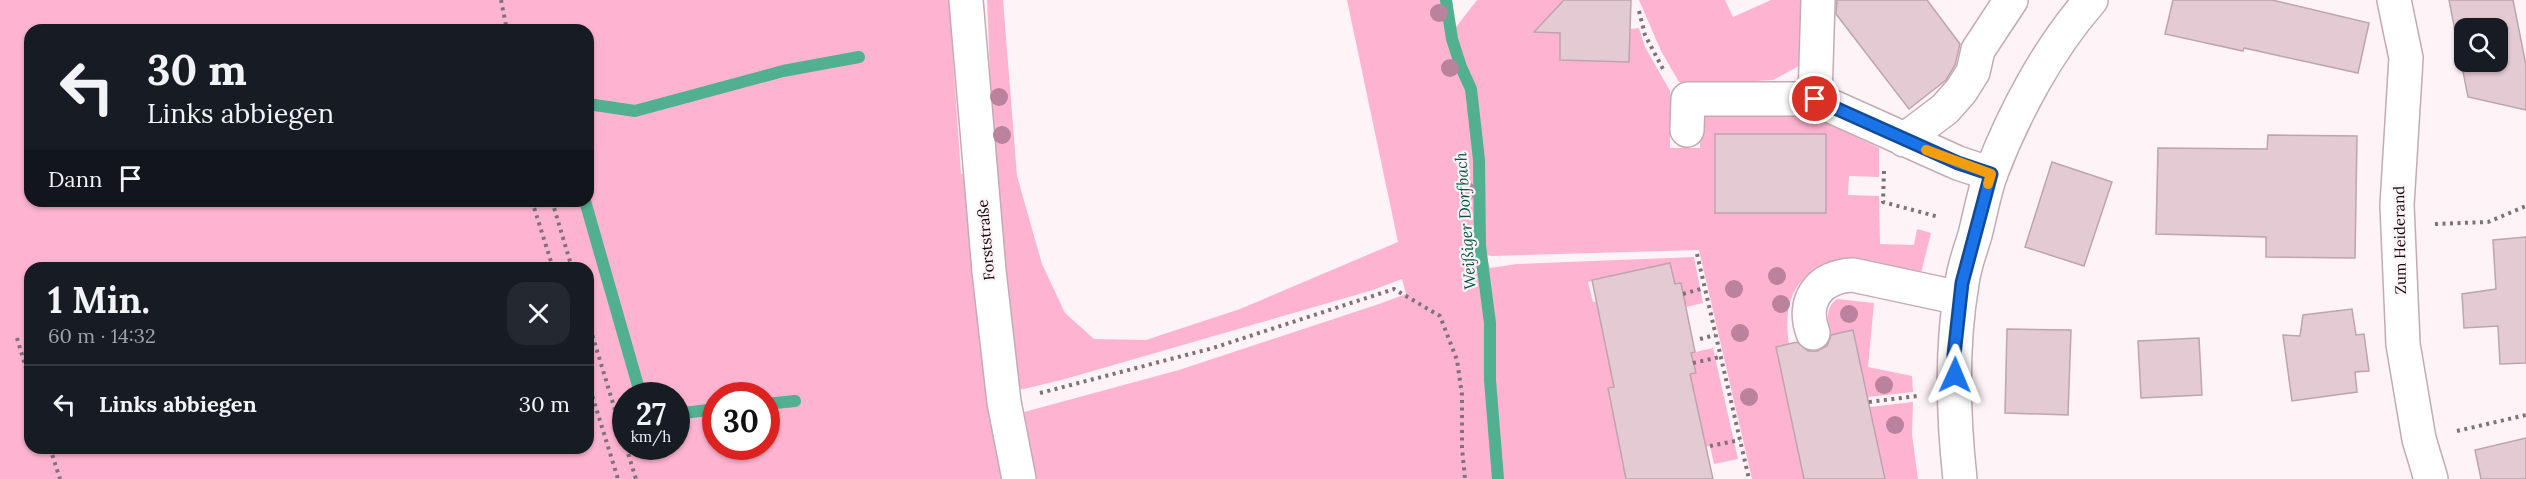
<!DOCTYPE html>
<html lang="de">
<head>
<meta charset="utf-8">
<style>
  body { margin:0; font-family:Lora,serif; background:#242831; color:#f1f3f6; height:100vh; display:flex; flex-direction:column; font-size:22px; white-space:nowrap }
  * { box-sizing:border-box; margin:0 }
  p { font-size:20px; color:#9ea1a6 }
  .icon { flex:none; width:33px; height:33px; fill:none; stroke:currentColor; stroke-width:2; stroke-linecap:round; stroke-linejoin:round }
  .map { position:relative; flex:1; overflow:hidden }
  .details { position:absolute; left:24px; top:262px; width:570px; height:192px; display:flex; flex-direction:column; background:#171b24; border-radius:18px; box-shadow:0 2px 4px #0004 }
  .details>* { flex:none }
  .banner { position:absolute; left:24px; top:24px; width:570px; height:183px; border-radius:18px; box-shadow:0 2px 4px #0004; background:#171b24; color:#f1f3f6; overflow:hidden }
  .buttons { position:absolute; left:2454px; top:18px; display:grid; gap:12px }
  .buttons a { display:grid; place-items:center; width:54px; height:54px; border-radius:12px; background:#171b24; box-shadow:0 2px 4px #0004; font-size:30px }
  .speed { position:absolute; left:612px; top:382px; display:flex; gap:12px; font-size:30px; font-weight:700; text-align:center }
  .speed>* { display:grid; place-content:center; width:78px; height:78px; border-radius:50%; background:#171b24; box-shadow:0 2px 4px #0004; line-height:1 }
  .speed small { font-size:15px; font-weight:400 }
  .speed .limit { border:9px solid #d22; background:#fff; color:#111 }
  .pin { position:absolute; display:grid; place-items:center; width:51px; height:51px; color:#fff; margin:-26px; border:3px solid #fff; border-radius:50%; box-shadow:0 2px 6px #0007 }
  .me { position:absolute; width:66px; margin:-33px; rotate:1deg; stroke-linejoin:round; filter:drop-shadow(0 0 4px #0008) }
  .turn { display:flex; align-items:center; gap:21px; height:126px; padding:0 24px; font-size:27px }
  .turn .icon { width:78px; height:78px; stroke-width:2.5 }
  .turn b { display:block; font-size:42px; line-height:51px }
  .then { display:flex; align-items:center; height:57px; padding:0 24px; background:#0003; gap:12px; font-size:22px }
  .round { display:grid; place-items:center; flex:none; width:63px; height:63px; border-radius:18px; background:#242831 }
  .overview { display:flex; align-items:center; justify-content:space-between; height:102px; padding:0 24px }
  h1 { font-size:36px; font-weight:700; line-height:45px }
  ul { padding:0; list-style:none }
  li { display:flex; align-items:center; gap:18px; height:78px; padding:0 24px; border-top:2px solid #363941 }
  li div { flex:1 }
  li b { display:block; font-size:22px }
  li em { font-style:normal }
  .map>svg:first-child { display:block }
</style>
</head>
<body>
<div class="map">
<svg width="2526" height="479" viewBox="0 0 2526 479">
  <rect width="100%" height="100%" fill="#fef3f7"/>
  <!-- green -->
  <path fill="#feb4d0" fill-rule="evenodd" d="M 0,0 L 949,0 L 961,174 L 994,175 L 987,0 L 1003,0 L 1017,176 L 1042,264 L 1065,313 L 1094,339 L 1146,340 L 1240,309 L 1398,242 L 1347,0 L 1448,0 L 1453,31 L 1477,0 L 1564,0 L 1560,60 L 1628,62 L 1630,29 L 1639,28 L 1645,47 L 1670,91 L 1670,148 L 1700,148 L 1701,111 L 1803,112 L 1879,148 L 1879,177 L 1849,176 L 1848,195 L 1879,196 L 1880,244 L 1914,245 L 1917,229 L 1931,233 L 1921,273 L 1832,263 C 1792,275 1783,306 1789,344 L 1776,347 L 1804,479 L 1752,479 L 1699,250 L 1492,256 L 1486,255 L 1490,268 L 1517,264 L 1694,257 L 1703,303 L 1686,307 L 1681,283 L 1675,284 L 1670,263 L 1588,282 L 1593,302 L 1600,301 L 1606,348 L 1614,387 L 1608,388 L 1695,373 L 1691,353 L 1713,348 L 1738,459 L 1714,464 L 1710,446 L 1706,447 L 1701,428 L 1619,446 L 1623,467 L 1633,479 L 1036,479 L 1024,412 L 1179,370 L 1379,304 L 1406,294 L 1402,279 L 1373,290 L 1065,379 L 1024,389 L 987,388 L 1003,479 L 0,479 ZM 30,30 L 588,30 L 588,201 L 30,201 ZM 1715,134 L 1826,134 L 1825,213 L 1715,213 ZM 30,268 L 588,268 L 588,448 L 30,448 ZM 626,396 L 676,396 L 676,447 L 626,447 ZM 716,396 L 766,396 L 766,447 L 716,447 Z
    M 1639,0 L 1725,0 L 1733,17 L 1771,0 L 1807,0 L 1803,64 L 1773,80 L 1724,83 L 1679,82 L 1661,51 Z
    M 1837,299 L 1874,303 L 1868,367 L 1912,376 L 1913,392 L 1868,397 L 1853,330 L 1831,335 C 1827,322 1825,307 1837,299 Z
    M 1913,402 L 1912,435 L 1918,479 L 1885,479 L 1870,407 Z"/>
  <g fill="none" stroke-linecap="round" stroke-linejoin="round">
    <!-- stream -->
    <path stroke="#50b090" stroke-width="12" d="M 1446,0 L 1452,39 L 1461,67 L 1471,89 L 1479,160 L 1480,246 L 1490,323 L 1490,380 L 1498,479
      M 588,104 L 635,111 L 783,71 L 859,57
      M 585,201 L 641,396
      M 766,404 L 795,401
      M 676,414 L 716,409"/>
  </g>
  <!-- building -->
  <path fill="#e4cad3" stroke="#bda4ad" stroke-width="1.5" fill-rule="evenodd" d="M 1564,0 L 1631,0 L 1629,62 L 1560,60 L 1560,33 L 1534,32 Z
    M 1837,0 L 1927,0 L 1960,44 L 1955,65 L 1946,80 L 1909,109 L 1836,14 Z
    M 2173,0 L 2272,0 L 2369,23 L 2358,73 L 2244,48 L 2243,51 L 2165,34 Z
    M 2449,0 L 2513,0 L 2526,65 L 2526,110 L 2468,97 ZM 2464,28 L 2498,28 L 2498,62 L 2464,62 Z
    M 1715,134 L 1826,134 L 1826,213 L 1715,213 Z
    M 2268,135 L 2357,136 L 2355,258 L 2266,257 L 2266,237 L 2156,234 L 2158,148 L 2267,149 Z
    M 2052,162 L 2112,182 L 2084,266 L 2025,247 Z
    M 2526,237 L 2526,363 L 2500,364 L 2498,326 L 2464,328 L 2462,294 L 2496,289 L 2493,240 Z
    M 1670,263 L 1675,284 L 1681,283 L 1695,352 L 1691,353 L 1696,373 L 1690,374 L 1713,479 L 1626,479 L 1608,388 L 1614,387 L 1592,280 Z
    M 2352,309 L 2356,335 L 2364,334 L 2369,371 L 2355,372 L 2357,392 L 2292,401 L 2283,335 L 2300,336 L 2303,315 Z
    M 2007,329 L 2071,330 L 2068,415 L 2005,413 Z
    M 1853,330 L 1885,479 L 1804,479 L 1776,347 L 1797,342 L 1808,351 L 1817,351 L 1827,346 L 1831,335 Z
    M 2199,338 L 2202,395 L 2141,398 L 2138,341 Z
    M 2526,438 L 2526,479 L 2481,479 L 2475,450 Z"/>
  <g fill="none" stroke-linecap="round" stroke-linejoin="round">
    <defs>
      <path id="minor" d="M 966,0 L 989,271 L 1004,402 L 1019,479
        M 2394,0 L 2406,58 L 2397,205 L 2403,344 L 2419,439 L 2431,479
        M 1815,99 L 1818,0
        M 1687,130 L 1688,99 L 1815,99 L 1958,163 L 1991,174
        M 1904,140 L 1945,109 L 1961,91 L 1973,72 L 1978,50 L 2011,0
        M 1813,333 C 1801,301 1819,276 1853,275 L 1960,298
        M 1960,479 C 1953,415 1951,348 1962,283 C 1964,267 1970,251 1975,235 C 1980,215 1984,193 1991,173 C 2014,113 2048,49 2091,0"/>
    </defs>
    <!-- minor casing -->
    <use href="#minor" stroke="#c4aab3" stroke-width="36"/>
    <!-- path -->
    <path stroke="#7c7376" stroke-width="4" stroke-dasharray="3 4.5" stroke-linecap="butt" d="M 501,0 L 507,30
      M 1639,11 L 1645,35 L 1664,71
      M 1884,171 L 1883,202 L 1939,217
      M 532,201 L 553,268
      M 552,201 L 572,268
      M 2435,224 L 2488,222 L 2526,206
      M 1697,254 L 1749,479
      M 1683,294 L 1704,288
      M 588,321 L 626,446
      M 17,338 L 30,382
      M 1700,339 L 1715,335
      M 1693,363 L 1720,357
      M 588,382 L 618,479
      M 1040,393 L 1213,348 L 1394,289 L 1440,316 L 1457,360 L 1462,395 L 1462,448 L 1465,479
      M 1869,402 L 1917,396
      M 2457,431 L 2526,415
      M 1710,446 L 1740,440
      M 626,447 L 636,479
      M 50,448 L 60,479"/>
    <!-- minor -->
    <use href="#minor" stroke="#fff" stroke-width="33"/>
  </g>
  <!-- trees -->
  <g fill="#ba829c">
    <circle cx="1439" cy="13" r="9"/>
    <circle cx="1450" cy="68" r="9"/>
    <circle cx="999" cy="97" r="9"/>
    <circle cx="1002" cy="135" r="9"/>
    <circle cx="1467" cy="191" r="9"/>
    <circle cx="1777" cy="276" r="9"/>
    <circle cx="1734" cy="289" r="9"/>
    <circle cx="1781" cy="304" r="9"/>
    <circle cx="1849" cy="314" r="9"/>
    <circle cx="1740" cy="333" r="9"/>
    <circle cx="1884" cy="385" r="9"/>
    <circle cx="1749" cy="397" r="9"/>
    <circle cx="1895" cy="425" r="9"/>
  </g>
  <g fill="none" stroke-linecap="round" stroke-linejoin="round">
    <defs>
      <path id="route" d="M 1815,99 L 1958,163 L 1991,174 L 1962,283 L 1954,355 L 1955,375"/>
    </defs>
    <!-- route casing -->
    <use href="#route" stroke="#114b97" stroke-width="15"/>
    <!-- route -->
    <use href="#route" stroke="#1a73e8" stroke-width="10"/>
    <!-- slow -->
    <path stroke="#f59e0b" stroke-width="10" d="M 1926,150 L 1991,174 L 1988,184"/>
  </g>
  <g text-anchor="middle" stroke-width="4.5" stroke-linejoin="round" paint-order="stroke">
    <!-- street labels -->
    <g font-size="15" fill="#11090c" stroke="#fef3f7">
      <text transform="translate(986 240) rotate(-95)" y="5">Forststraße</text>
      <text transform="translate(2400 240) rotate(-91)" y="5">Zum Heiderand</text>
    </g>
    <!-- water labels -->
    <g font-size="16" font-style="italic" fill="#00553f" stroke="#fef3f7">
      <text transform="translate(1465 221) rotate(-94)" y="6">Weißiger Dorfbach</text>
    </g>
  </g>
</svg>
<div class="buttons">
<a><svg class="icon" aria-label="search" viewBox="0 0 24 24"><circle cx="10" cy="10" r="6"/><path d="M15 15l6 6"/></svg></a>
</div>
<div class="speed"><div>27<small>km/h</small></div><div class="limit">30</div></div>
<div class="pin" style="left:1815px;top:99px;background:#d93025"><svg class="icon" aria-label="arrive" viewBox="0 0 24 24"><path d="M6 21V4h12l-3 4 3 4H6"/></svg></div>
<svg class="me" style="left:1955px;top:375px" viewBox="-20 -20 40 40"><path d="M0-17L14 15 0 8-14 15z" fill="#1a73e8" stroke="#fff" stroke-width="4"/></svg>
<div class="banner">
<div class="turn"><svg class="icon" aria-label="left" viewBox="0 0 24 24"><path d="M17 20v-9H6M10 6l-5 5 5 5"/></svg><div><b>30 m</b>Links abbiegen</div></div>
<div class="then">Dann<svg class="icon" aria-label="arrive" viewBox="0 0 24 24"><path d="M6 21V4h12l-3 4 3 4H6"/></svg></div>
</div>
<section class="details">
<div class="overview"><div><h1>1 Min.</h1><p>60 m · 14:32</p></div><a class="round"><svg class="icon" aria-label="close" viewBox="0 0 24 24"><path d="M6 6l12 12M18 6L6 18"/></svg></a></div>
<ul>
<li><svg class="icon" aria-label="left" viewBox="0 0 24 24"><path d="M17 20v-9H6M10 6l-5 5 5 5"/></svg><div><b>Links abbiegen</b></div><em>30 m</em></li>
</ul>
</section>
</div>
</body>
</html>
